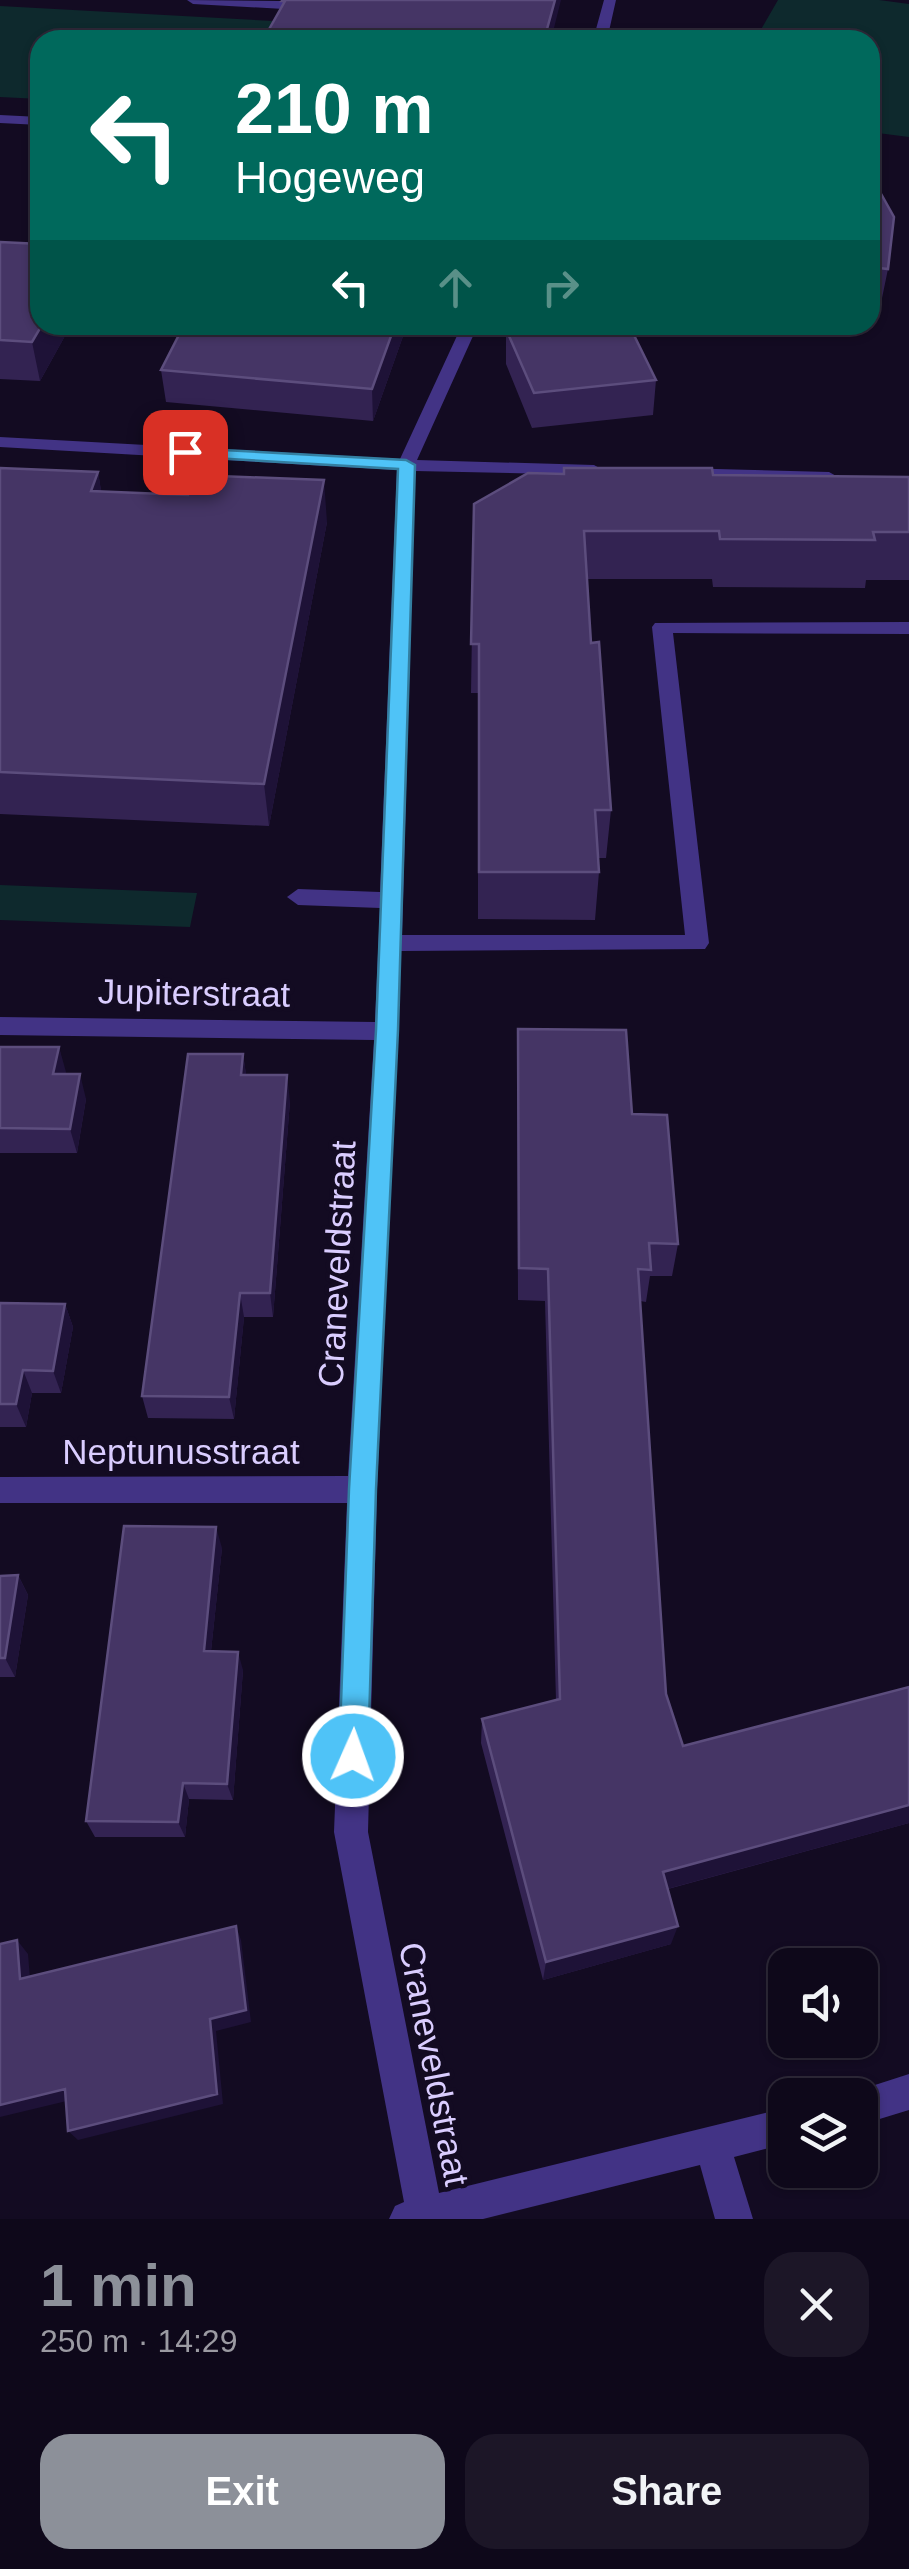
<!DOCTYPE html>
<html lang="en">
<head>
<meta charset="utf-8">
<style>
  body { margin:0; font-family:Helvetica,sans-serif; background:#1c1627; color:#f1f3f6; height:100vh; display:flex; flex-direction:column; font-size:38px; white-space:nowrap }
  * { box-sizing:border-box; margin:0 }
  p { font-size:32px; color:#9b9aa2 }
  .icon { flex:none; width:55px; height:55px; fill:none; stroke:currentColor; stroke-width:2; stroke-linecap:round; stroke-linejoin:round }
  .map { position:relative; height:2219px; overflow:hidden }
  .sheet { display:flex; flex-direction:column; background:#0e081a; flex:1 }
  .sheet>* { flex:none }
  .guide { position:absolute; left:30px; top:30px; width:850px; height:305px; border-radius:30px; box-shadow:0 2px 8px #0004,0 0 0 2px #2e2939; background:#00695c; color:#fff; overflow:hidden }
  .tools { position:absolute; left:768px; top:1948px; display:grid; gap:20px }
  .tools a { display:grid; place-items:center; width:110px; height:110px; border-radius:20px; background:#0e081a; box-shadow:0 2px 8px #0004,0 0 0 2px #2e2939; font-size:50px }
  .pin { position:absolute; display:grid; place-items:center; width:85px; height:85px; color:#fff; margin:-42px; border-radius:20px; box-shadow:0 5px 15px #0006 }
  .me { position:absolute; width:110px; margin:-55px; rotate:2deg; stroke-linejoin:round; filter:drop-shadow(0 0 8px #0008) }
  .turn { display:flex; align-items:center; gap:35px; height:210px; padding:0 40px; font-size:45px }
  .turn .icon { width:130px; height:130px; stroke-width:2.5 }
  .turn b { display:block; font-size:70px; line-height:85px }
  .lanes { display:flex; align-items:center; height:95px; padding:0 40px; background:#0003; justify-content:center; gap:50px; direction:ltr }
  .lanes .off { opacity:.35 }
  .round { display:grid; place-items:center; flex:none; width:105px; height:105px; border-radius:30px; background:#1c1627 }
  .headline { display:flex; align-items:center; justify-content:space-between; height:170px; padding:0 40px }
  h1 { font-size:60px; font-weight:600; line-height:75px; color:#8c9099 }
  .cta { display:flex; gap:20px; margin-top:auto; padding:20px 40px }
  .cta a { flex:1; height:115px; border-radius:30px; background:#8c9099; color:#fff; font-size:40px; font-weight:600; line-height:115px; text-align:center }
  .cta a+a { background:#1c1627; color:#f1f3f6 }
  .map>svg:first-child { display:block }
</style>
</head>
<body>
<div class="map">
<svg width="909" height="2219" viewBox="0 0 909 2219">
  <rect width="100%" height="100%" fill="#130b22"/>
  <!-- green -->
  <path fill="#0e292d" d="M 778,0 L 879,0 L 909,4 L 909,137 L 870,132 L 870,40 L 755,40 Z
    M 0,6 L 273,21 L 263,40 L 40,40 L 40,99 L 0,97 Z
    M 0,885 L 197,893 L 190,927 L 0,920 Z"/>
  <g fill="none" stroke-linecap="round" stroke-linejoin="round">
    <!-- minor -->
    <path fill="#423385" fill-rule="evenodd" d="M 187,0 L 279,1 L 292,0 L 284,9 L 193,4 Z
      M 604,0 L 616,0 L 607,40 L 593,40 Z
      M 0,115 L 40,117 L 40,125 L 0,123 Z
      M 462,325 L 478,325 L 417,460 L 594,465 L 603,470 L 594,475 L 415,471 L 402,935 L 685,935 L 652,627 L 655,623 L 909,622 L 909,634 L 673,633 L 709,943 L 705,949 L 401,951 L 377,1489 L 368,1832 L 439,2193 L 785,2108 L 785,2144 L 734,2157 L 753,2219 L 715,2219 L 700,2165 L 483,2219 L 389,2219 L 395,2206 L 404,2202 L 334,1832 L 347,1503 L 0,1503 L 0,1477 L 348,1476 L 374,1040 L 0,1035 L 0,1017 L 375,1022 L 380,908 L 298,905 L 287,897 L 298,889 L 380,892 L 397,470 L 0,447 L 0,437 L 400,459 Z
      M 679,468 L 829,472 L 838,477 L 829,482 L 673,477 L 673,469 Z
      M 909,2074 L 909,2110 L 860,2125 L 860,2095 L 847,2094 Z"/>
  </g>
  <!-- wall -->
  <path fill="#332352" d="M 870,174 L 888,269 L 881,303 L 870,302 Z
    M 0,242 L 40,325 L 71,325 L 40,381 L 0,379 Z
    M 407,325 L 373,421 L 166,402 L 161,370 Z
    M 506,329 L 656,380 L 653,415 L 532,428 L 506,364 Z
    M 0,468 L 98,472 L 101,491 L 327,522 L 269,826 L 0,814 Z
    M 713,475 L 909,477 L 909,580 L 866,580 L 865,588 L 713,587 L 712,579 L 587,579 L 591,643 L 611,810 L 606,858 L 598,858 L 599,872 L 595,920 L 478,919 L 478,693 L 471,693 L 474,504 Z
    M 518,1029 L 632,1114 L 678,1244 L 672,1276 L 650,1276 L 646,1302 L 640,1301 L 666,1694 L 683,1746 L 909,1823 L 668,1889 L 671,1944 L 543,1980 L 481,1743 L 482,1719 L 556,1700 L 545,1301 L 518,1300 L 517,1064 Z
    M 0,1047 L 59,1047 L 65,1074 L 86,1099 L 77,1153 L 0,1153 Z
    M 243,1054 L 246,1075 L 290,1101 L 273,1317 L 244,1317 L 234,1419 L 148,1418 L 142,1396 Z
    M 0,1303 L 65,1304 L 73,1327 L 61,1393 L 32,1393 L 26,1427 L 0,1427 Z
    M 222,1548 L 211,1651 L 243,1670 L 233,1800 L 189,1799 L 185,1837 L 95,1837 L 86,1821 Z
    M 18,1575 L 28,1595 L 15,1677 L 0,1677 L 0,1576 Z"/>
  <!-- shaded-wall -->
  <path fill="#1e1237" d="M 555,0 L 561,0 L 551,40 L 544,40 Z
    M 42,325 L 71,325 L 40,381 L 32,342 Z
    M 395,325 L 407,325 L 373,421 L 372,389 Z
    M 98,472 L 105,514 L 91,491 Z
    M 324,480 L 327,522 L 269,826 L 264,784 Z
    M 59,1047 L 66,1072 L 60,1099 L 53,1074 Z
    M 243,1054 L 247,1080 L 241,1075 Z
    M 80,1074 L 86,1099 L 77,1153 L 70,1129 Z
    M 287,1075 L 290,1101 L 273,1317 L 270,1293 Z
    M 240,1293 L 244,1317 L 234,1419 L 229,1397 Z
    M 65,1304 L 73,1327 L 61,1393 L 53,1371 Z
    M 23,1370 L 32,1393 L 26,1427 L 16,1404 Z
    M 216,1527 L 222,1548 L 209,1670 L 204,1651 Z
    M 18,1575 L 28,1595 L 15,1677 L 5,1658 Z
    M 238,1652 L 243,1670 L 233,1800 L 227,1784 Z
    M 183,1783 L 189,1799 L 185,1837 L 178,1822 Z
    M 909,1805 L 909,1823 L 656,1892 L 663,1872 Z
    M 236,1926 L 241,1940 L 251,2022 L 216,2031 L 223,2104 L 78,2140 L 68,2131 L 210,2019 Z
    M 678,1926 L 671,1944 L 543,1980 L 546,1962 Z
    M 17,1940 L 28,1954 L 31,1991 L 20,1979 Z
    M 65,2089 L 75,2099 L 0,2117 L 0,2105 Z"/>
  <!-- building -->
  <path fill="#453565" stroke="#5c4d7d" stroke-width="2.5" d="M 283,0 L 555,0 L 544,40 L 263,40 L 285,1 L 282,1 Z
    M 870,174 L 894,217 L 888,269 L 870,267 Z
    M 0,242 L 40,244 L 40,325 L 42,325 L 32,342 L 0,340 Z
    M 184,325 L 395,325 L 372,389 L 161,370 Z
    M 545,325 L 629,325 L 656,380 L 534,393 L 506,329 Z
    M 0,468 L 98,472 L 91,491 L 188,495 L 194,475 L 324,480 L 264,784 L 0,772 Z
    M 564,468 L 712,468 L 713,475 L 909,477 L 909,532 L 873,532 L 875,540 L 720,539 L 719,531 L 584,531 L 591,643 L 599,642 L 611,810 L 595,810 L 599,872 L 479,872 L 479,644 L 471,644 L 474,504 L 528,473 L 564,474 Z
    M 518,1029 L 626,1030 L 632,1114 L 667,1115 L 678,1244 L 649,1243 L 651,1270 L 638,1269 L 666,1694 L 683,1746 L 909,1687 L 909,1805 L 663,1872 L 678,1926 L 546,1962 L 482,1719 L 560,1699 L 548,1269 L 519,1268 Z
    M 0,1047 L 59,1047 L 53,1074 L 80,1074 L 70,1129 L 0,1128 Z
    M 188,1054 L 243,1054 L 241,1075 L 287,1075 L 270,1293 L 240,1293 L 229,1397 L 142,1396 Z
    M 0,1303 L 65,1304 L 53,1371 L 23,1370 L 16,1404 L 0,1404 Z
    M 124,1526 L 216,1527 L 204,1651 L 238,1652 L 227,1784 L 183,1783 L 178,1822 L 86,1821 Z
    M 18,1575 L 5,1658 L 0,1658 L 0,1576 Z
    M 236,1926 L 246,2010 L 210,2019 L 217,2094 L 68,2131 L 65,2089 L 0,2105 L 0,1944 L 17,1940 L 20,1979 Z"/>
  <!-- route -->
  <path fill="#4fc3f7" stroke="#337fa1" stroke-width="2.5" d="M 185,448 L 406,460 L 415,465 L 398,1030 L 376,1489 L 368,1756 L 364,1766 L 353,1770 L 343,1766 L 339,1756 L 349,1489 L 376,1030 L 398,469 L 179,456 L 177,452 Z"/>
  <g text-anchor="middle" stroke-width="9" stroke-linejoin="round" paint-order="stroke">
    <!-- street labels -->
    <g font-size="35" fill="#dacdff" stroke="#130b22">
      <text transform="translate(194 993) rotate(1)" y="12">Jupiterstraat</text>
      <text transform="translate(337 1264) rotate(-87)" y="12">Craneveldstraat</text>
      <text x="181" y="1464">Neptunusstraat</text>
      <text transform="translate(434 2064) rotate(79)" y="12">Craneveldstraat</text>
    </g>
  </g>
</svg>
<div class="tools">
<a><svg class="icon" aria-label="sound" viewBox="0 0 24 24"><path d="M4 9h4l5-4v14l-5-4H4zM17 9q2 3 0 6"/></svg></a>
<a><svg class="icon" aria-label="layers" viewBox="0 0 24 24"><path d="M12 4l9 5-9 5-9-5zM3 14l9 5 9-5"/></svg></a>
</div>
<div class="pin" style="left:185px;top:452px;background:#d93025"><svg class="icon" aria-label="arrive" viewBox="0 0 24 24"><path d="M6 21V4h12l-3 4 3 4H6"/></svg></div>
<svg class="me" style="left:353px;top:1756px" viewBox="-20 -20 40 40"><circle r="17" fill="#4fc3f7" stroke="#fff" stroke-width="3"/><path d="M0-11L8 9 0 5-8 9z" fill="#fff"/></svg>
<div class="guide">
<div class="turn"><svg class="icon" aria-label="left" viewBox="0 0 24 24"><path d="M17 20v-9H6M10 6l-5 5 5 5"/></svg><div><b>210 m</b>Hogeweg</div></div>
<div class="lanes"><svg class="icon" aria-label="left" viewBox="0 0 24 24"><path d="M17 20v-9H6M10 6l-5 5 5 5"/></svg><svg class="icon off" aria-label="ahead" viewBox="0 0 24 24"><path d="M12 20V5M6 11l6-6 6 6"/></svg><svg class="icon off" aria-label="right" viewBox="0 0 24 24"><path d="M7 20v-9h11M14 6l5 5-5 5"/></svg></div>
</div>
</div>
<section class="sheet">
<div class="headline"><div><h1>1 min</h1><p>250 m · 14:29</p></div><a class="round"><svg class="icon" aria-label="close" viewBox="0 0 24 24"><path d="M6 6l12 12M18 6L6 18"/></svg></a></div>
<div class="cta"><a>Exit</a><a>Share</a></div>
</section>
</body>
</html>
